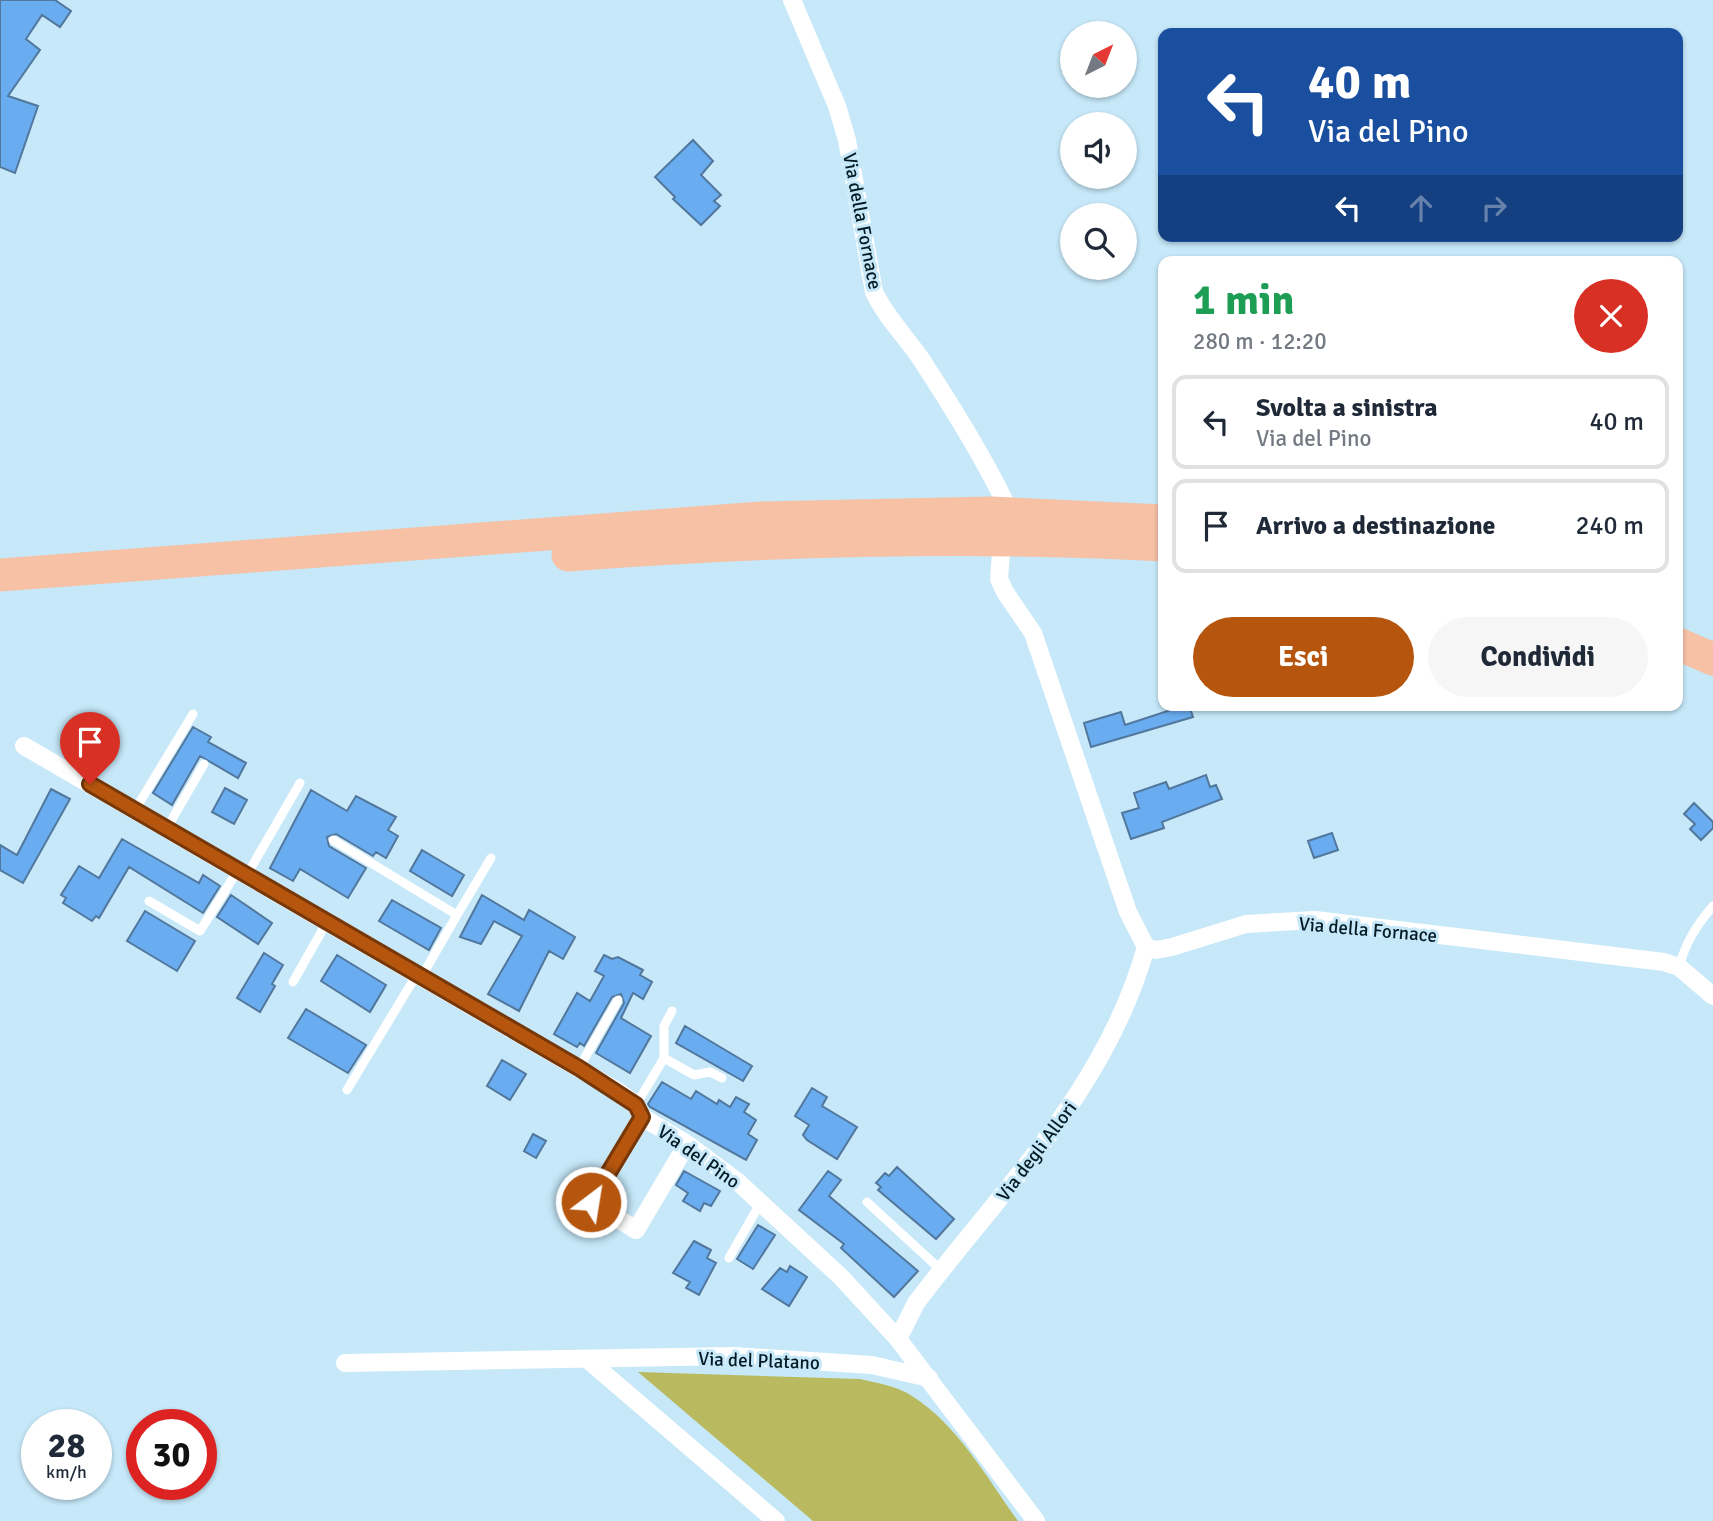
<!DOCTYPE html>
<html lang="it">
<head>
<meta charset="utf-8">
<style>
  body { margin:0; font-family:Signika,sans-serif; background:#f6f6f7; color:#1f2937; height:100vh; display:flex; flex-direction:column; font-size:26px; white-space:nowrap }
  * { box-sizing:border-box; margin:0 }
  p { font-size:23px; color:#747a83 }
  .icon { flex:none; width:38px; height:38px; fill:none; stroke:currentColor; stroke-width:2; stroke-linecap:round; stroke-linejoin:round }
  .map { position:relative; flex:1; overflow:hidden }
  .sheet { position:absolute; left:1158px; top:256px; width:525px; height:455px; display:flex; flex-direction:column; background:#fff; border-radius:14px; box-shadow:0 2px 5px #0004 }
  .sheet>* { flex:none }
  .banner { position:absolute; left:1158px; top:28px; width:525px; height:214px; border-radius:14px; box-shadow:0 2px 5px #0004; background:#1a4fa0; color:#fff; overflow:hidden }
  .needle { width:46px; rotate:42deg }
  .fabs { position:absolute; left:1060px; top:21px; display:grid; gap:14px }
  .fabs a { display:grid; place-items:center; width:77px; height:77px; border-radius:50%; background:#fff; box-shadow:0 2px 5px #0004; font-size:35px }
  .speed { position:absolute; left:21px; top:1409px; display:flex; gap:14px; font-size:35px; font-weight:700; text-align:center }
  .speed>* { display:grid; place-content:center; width:91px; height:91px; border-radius:50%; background:#fff; box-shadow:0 2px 5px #0004; line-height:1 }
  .speed small { font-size:18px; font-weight:400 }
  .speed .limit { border:10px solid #d22; background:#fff; color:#111 }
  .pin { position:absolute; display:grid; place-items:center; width:60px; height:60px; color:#fff; margin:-72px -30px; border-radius:50% 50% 50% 0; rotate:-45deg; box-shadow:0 0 7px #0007 }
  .pin .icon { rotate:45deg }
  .me { position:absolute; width:77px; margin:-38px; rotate:31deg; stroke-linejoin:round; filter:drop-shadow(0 0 5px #0008) }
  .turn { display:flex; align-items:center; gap:24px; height:147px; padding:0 35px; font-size:32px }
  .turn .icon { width:91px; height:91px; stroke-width:2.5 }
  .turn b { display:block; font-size:49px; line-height:60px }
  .lanes { display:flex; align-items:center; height:66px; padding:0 35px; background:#0003; justify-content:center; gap:35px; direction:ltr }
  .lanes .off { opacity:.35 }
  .round { display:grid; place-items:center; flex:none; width:74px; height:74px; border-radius:37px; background:#f6f6f7 }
  .overview { display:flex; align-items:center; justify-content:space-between; height:119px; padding:0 35px }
  h1 { font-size:42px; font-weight:800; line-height:52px; color:#1e9e55 }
  .primary-button { display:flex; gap:14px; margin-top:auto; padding:14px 35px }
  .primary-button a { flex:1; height:80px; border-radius:42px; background:#b5550e; color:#fff; font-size:28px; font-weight:800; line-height:80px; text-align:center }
  .primary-button a+a { background:#f6f6f7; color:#1f2937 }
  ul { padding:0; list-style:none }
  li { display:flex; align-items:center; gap:21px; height:94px; margin:0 14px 10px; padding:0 21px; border:4px solid #e0e1e3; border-radius:14px }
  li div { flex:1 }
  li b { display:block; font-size:26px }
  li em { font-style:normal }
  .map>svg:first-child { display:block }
</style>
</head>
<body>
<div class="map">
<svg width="1713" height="1521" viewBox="0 0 1713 1521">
  <rect width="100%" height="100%" fill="#c6e8f9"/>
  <!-- green -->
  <path fill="#b9ba5f" d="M 638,1372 L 860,1379 C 877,1383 897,1386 912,1396 C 958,1425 987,1478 1018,1521 L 813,1521 Z"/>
  <!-- building -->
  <path fill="#69adf0" stroke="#52779c" stroke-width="2" d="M 0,0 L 55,0 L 71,11 L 60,27 L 42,15 L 26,39 L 40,50 L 8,96 L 38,106 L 15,173 L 0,167 Z
    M 693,140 L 713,161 L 701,175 L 721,195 L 714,201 L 720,206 L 701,225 L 673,199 L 675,197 L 655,177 Z
    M 1186,705 L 1189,705 L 1193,717 L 1091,747 L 1084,723 L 1121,712 L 1125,725 Z
    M 193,727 L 211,737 L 208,742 L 246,763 L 238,778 L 200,756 L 172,805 L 153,793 Z
    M 1206,775 L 1210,787 L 1216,785 L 1222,799 L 1162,822 L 1164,828 L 1131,839 L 1122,813 L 1139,808 L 1134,793 L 1166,782 L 1169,789 Z
    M 225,788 L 247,800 L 234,824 L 212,812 Z
    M 51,789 L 70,799 L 23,883 L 0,870 L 0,845 L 17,855 Z
    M 311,790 L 347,811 L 356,796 L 396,817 L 388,830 L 398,836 L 386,858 L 376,852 L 373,856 L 336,834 L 327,837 L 329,846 L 366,868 L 348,898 L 300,869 L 293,881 L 270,868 Z
    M 1694,803 L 1713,822 L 1713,828 L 1701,840 L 1690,829 L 1695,824 L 1684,814 Z
    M 1332,833 L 1338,850 L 1314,858 L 1308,841 Z
    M 122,839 L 199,883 L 203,875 L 220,886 L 203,913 L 129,867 L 99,918 L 96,916 L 92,921 L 63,903 L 66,898 L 61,895 L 79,866 L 99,878 Z
    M 422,850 L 464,875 L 452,896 L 410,871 Z
    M 231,895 L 272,923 L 258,944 L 217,917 Z
    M 482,895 L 524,920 L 529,910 L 575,937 L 563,959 L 549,951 L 519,1011 L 488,994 L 522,936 L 494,921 L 481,944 L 460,937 Z
    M 392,900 L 441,928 L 429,950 L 379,921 Z
    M 145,911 L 195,941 L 177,971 L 127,941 Z
    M 264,953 L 283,965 L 272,984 L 275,986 L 260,1012 L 237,998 Z
    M 337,955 L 386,985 L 370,1012 L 321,981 Z
    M 604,955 L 612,959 L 618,957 L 643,970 L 640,975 L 652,982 L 643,999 L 633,993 L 621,1018 L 651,1036 L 630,1073 L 596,1053 L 624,1003 L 621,994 L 612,997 L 584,1046 L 580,1043 L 577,1047 L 554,1034 L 577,993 L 590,1001 L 604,976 L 595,971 Z
    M 306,1009 L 366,1045 L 348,1073 L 288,1038 Z
    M 685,1026 L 752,1066 L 743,1081 L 676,1043 Z
    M 502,1060 L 526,1074 L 510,1100 L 487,1086 Z
    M 662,1082 L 691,1099 L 696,1091 L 717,1104 L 719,1100 L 730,1107 L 736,1097 L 749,1104 L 744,1112 L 756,1120 L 748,1134 L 757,1140 L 746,1160 L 650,1107 L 648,1104 Z
    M 812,1088 L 827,1097 L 822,1106 L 857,1127 L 837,1159 L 807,1140 L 803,1135 L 809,1125 L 795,1116 Z
    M 533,1134 L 546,1141 L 536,1158 L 524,1151 Z
    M 897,1167 L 954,1219 L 936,1239 L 878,1190 L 881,1187 L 876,1183 L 885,1173 L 889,1176 Z
    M 684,1171 L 720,1191 L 711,1206 L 704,1203 L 700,1211 L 683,1201 L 688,1193 L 676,1185 Z
    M 828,1171 L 841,1180 L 829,1196 L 918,1271 L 894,1297 L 841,1248 L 844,1244 L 799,1210 Z
    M 758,1225 L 775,1235 L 753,1269 L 737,1259 Z
    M 694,1241 L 711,1250 L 707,1258 L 716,1263 L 699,1295 L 686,1288 L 690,1282 L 673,1273 Z
    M 790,1266 L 807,1277 L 789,1306 L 762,1289 L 780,1268 L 787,1272 Z"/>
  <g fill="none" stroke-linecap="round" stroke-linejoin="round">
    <!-- lane -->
    <path stroke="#fff" stroke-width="9" d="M 135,810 L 193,714
      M 167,828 L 204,764
      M 333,840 L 457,915 L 422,976
      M 247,875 L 300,783
      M 149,901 L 200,931 L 238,870
      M 457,915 L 491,858
      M 1679,967 C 1686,942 1696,926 1713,906
      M 293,982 L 327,922
      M 664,1058 L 694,1075 L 710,1072 L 722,1078
      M 579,1068 L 618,1000
      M 347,1090 L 417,974
      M 636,1105 L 664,1058 L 664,1026 L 672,1011
      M 867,1202 L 941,1270
      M 729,1258 L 761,1202"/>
    <!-- street -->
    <path stroke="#fff" stroke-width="18" d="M 792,0 L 837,106 L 847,140 L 874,292 C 886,317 905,336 921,359 C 951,405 980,451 1004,500
      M 1001,553 L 999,579 L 1005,592 L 1033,633 L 1128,912 L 1146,947 L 1156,950 L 1172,947 L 1246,924 L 1315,920 L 1664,962 L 1679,967 L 1713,996
      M 24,746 L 619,1092 L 636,1105 L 642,1117 L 687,1144 L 738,1182 L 840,1276 L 898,1339 L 1036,1521
      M 642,1117 L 591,1202 L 636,1230 L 687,1144
      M 898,1339 L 916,1303 C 1003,1188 1106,1090 1146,947
      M 587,1359 L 776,1521
      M 345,1363 L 733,1356 L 872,1365 L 929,1378"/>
    <!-- highway -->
    <path stroke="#f6c1a5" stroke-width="33" d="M 568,555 C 767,540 964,534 1164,545
      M 0,575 L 761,518 L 991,513 L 1164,521
      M 1678,644 L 1713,659"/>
  </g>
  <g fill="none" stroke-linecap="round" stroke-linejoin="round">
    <defs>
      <path id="route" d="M 90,784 L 579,1068 L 636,1105 L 642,1117 L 591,1202"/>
    </defs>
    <!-- route casing -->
    <use href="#route" stroke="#763709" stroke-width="18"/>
    <!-- route -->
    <use href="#route" stroke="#b5550e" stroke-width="12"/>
  </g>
  <g text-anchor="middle" stroke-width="6" stroke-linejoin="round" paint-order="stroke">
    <!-- street labels -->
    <g font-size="19" fill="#041b25" stroke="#c6e8f9">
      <text transform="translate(863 221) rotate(79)" y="7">Via della Fornace</text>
      <text transform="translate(1368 929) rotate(5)" y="7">Via della Fornace</text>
      <text transform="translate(1036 1151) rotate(-53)" y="7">Via degli Allori</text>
      <text transform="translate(699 1156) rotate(35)" y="7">Via del Pino</text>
      <text transform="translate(759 1360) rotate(2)" y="7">Via del Platano</text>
    </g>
  </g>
</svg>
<div class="fabs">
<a><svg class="needle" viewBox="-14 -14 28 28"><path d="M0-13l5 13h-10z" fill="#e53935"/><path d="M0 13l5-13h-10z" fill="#747a83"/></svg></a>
<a><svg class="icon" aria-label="sound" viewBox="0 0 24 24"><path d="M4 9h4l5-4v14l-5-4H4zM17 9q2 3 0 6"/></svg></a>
<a><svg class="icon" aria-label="search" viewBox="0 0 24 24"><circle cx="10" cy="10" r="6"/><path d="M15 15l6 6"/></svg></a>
</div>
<div class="speed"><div>28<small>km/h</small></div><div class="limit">30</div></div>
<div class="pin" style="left:90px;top:784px;background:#d93025"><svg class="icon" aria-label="arrive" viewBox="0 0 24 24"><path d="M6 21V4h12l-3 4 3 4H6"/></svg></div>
<svg class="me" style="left:591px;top:1202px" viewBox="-20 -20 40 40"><circle r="17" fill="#b5550e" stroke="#fff" stroke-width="3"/><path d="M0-11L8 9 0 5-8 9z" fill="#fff"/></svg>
<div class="banner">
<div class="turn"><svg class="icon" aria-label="left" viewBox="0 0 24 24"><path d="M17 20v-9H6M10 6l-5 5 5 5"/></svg><div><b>40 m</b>Via del Pino</div></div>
<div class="lanes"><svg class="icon" aria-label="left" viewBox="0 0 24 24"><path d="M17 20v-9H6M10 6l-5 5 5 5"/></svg><svg class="icon off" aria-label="ahead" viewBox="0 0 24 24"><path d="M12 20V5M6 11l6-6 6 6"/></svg><svg class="icon off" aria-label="right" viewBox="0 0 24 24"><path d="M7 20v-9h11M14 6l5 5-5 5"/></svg></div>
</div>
<section class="sheet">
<div class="overview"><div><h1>1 min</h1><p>280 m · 12:20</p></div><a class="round" style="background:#d93025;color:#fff"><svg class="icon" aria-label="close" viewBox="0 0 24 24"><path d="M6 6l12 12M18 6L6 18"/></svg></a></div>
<ul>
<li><svg class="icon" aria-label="left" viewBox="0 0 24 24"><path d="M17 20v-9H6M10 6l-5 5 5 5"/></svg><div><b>Svolta a sinistra</b><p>Via del Pino</p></div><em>40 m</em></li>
<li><svg class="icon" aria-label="arrive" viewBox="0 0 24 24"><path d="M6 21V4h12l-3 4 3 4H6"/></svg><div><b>Arrivo a destinazione</b></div><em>240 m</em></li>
</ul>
<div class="primary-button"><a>Esci</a><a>Condividi</a></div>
</section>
</div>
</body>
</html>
